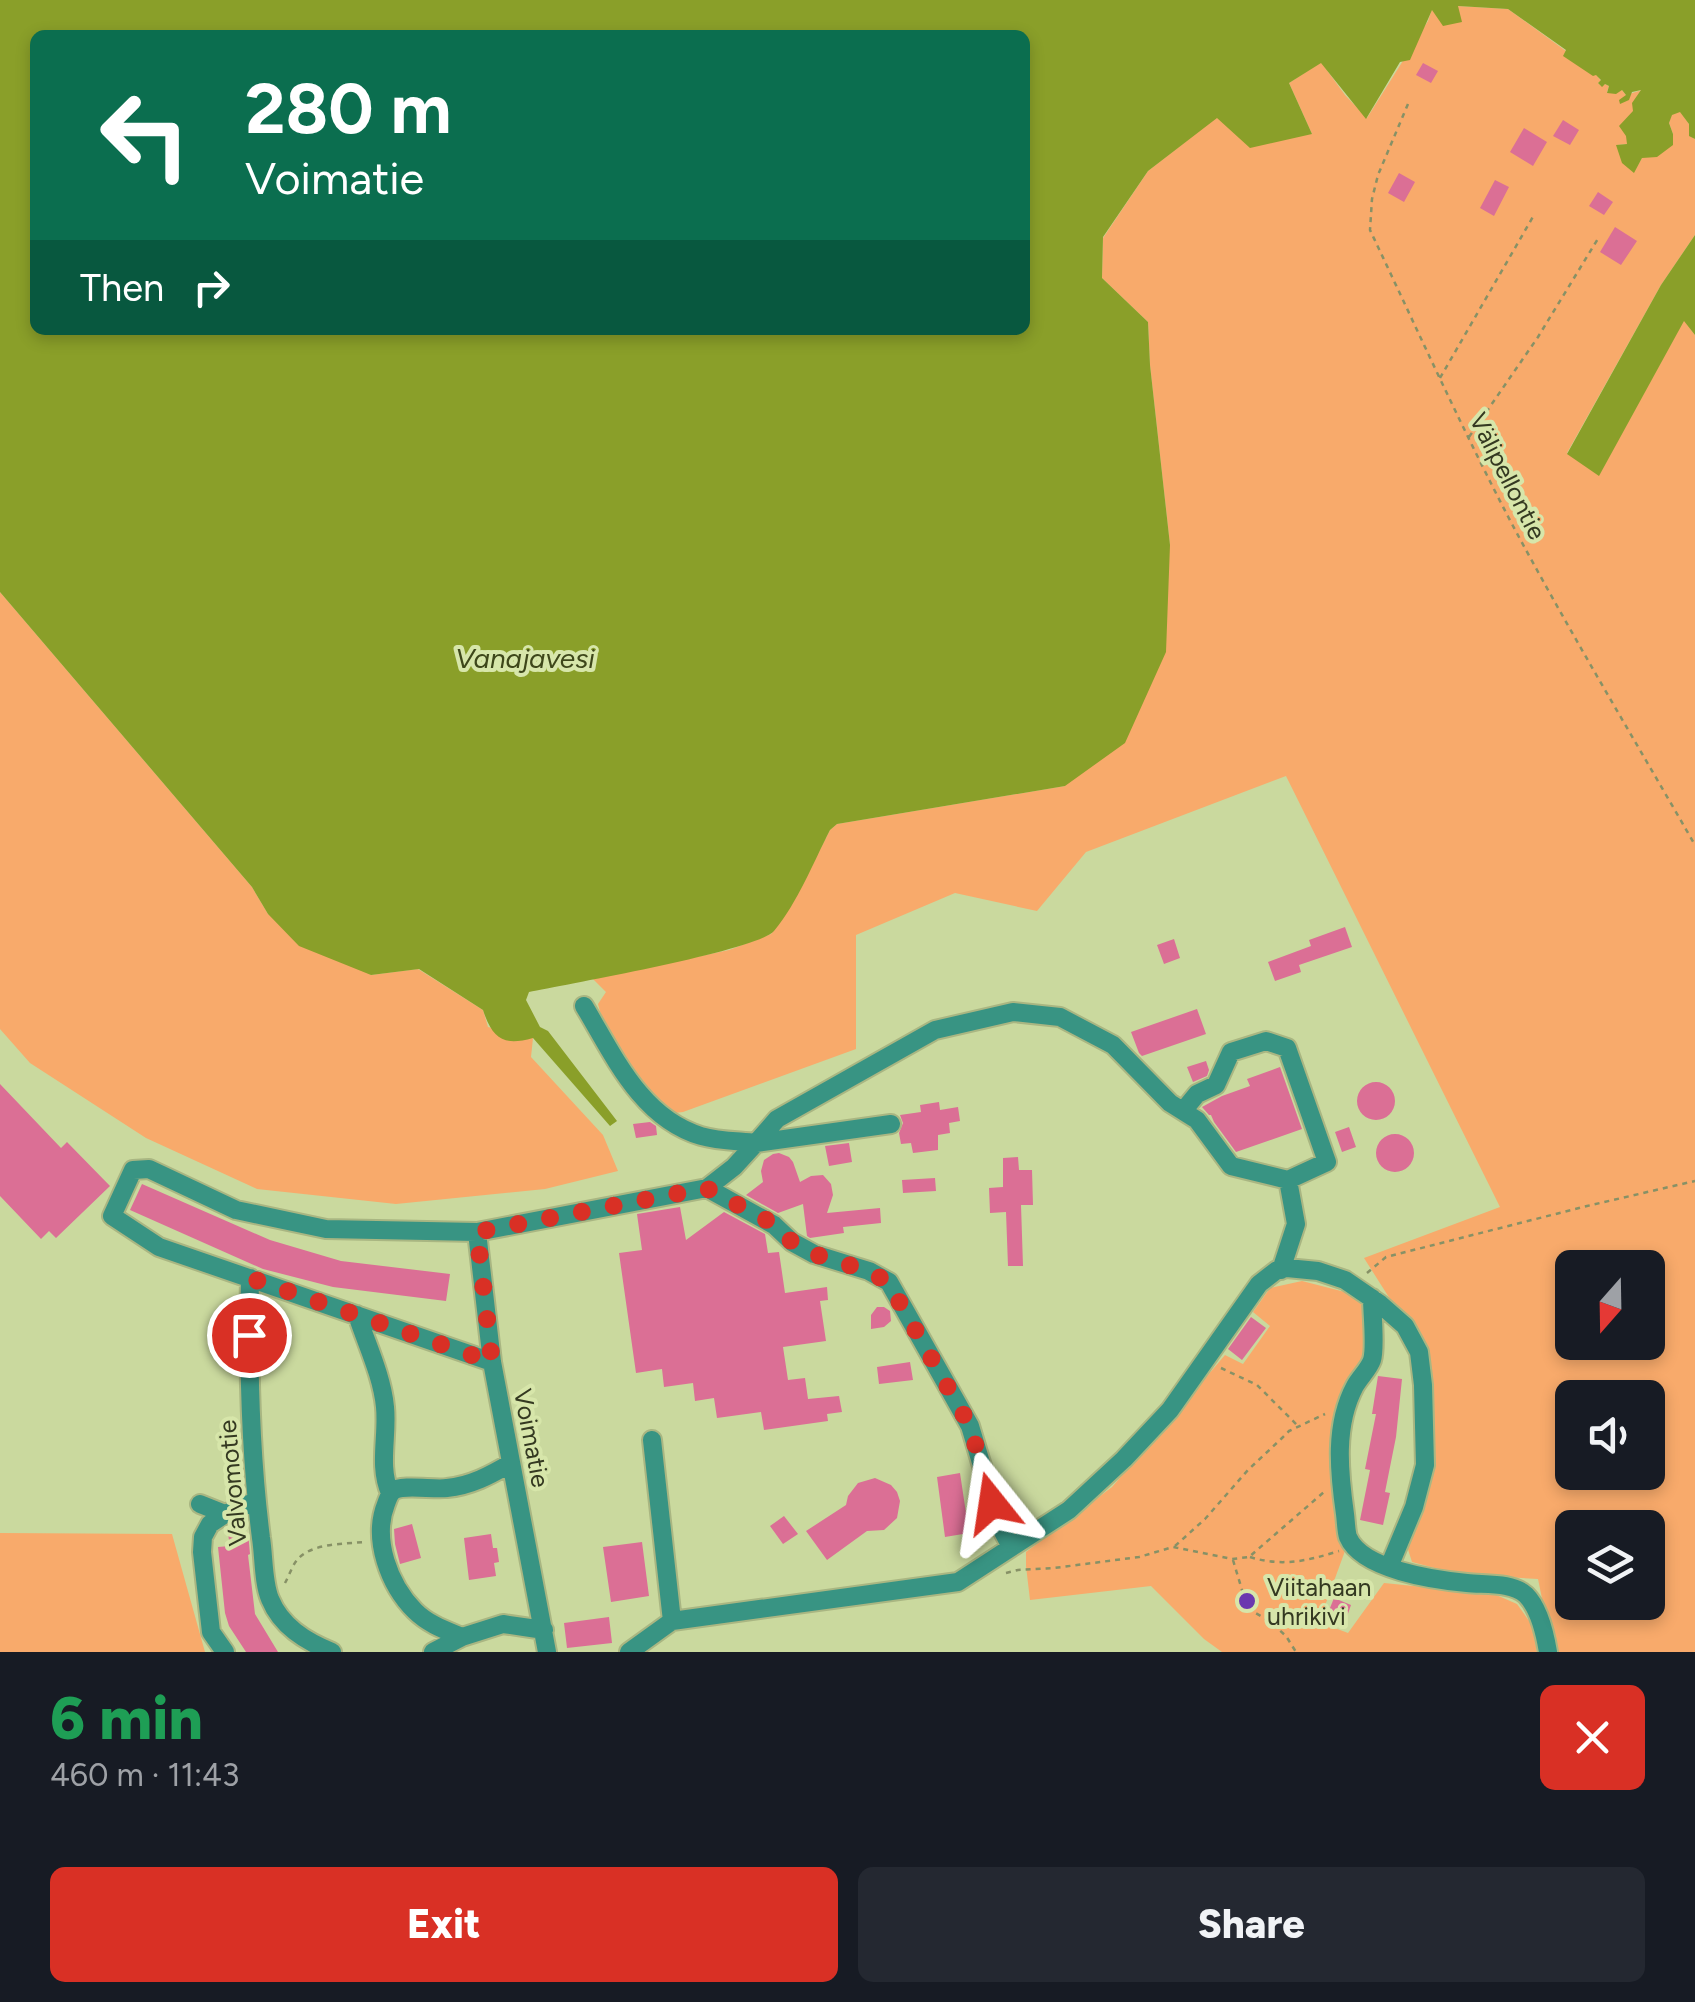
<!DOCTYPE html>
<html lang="en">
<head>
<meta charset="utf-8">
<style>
  body { margin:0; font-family:Figtree,sans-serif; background:#242831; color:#f1f3f6; height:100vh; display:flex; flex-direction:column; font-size:38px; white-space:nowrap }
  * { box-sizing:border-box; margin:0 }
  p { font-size:32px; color:#9ea1a6 }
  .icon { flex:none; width:55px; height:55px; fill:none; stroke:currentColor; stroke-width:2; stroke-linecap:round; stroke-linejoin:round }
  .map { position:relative; height:1652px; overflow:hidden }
  .panel { display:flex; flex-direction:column; background:#171b24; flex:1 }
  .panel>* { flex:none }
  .guide { position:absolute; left:30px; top:30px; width:1000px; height:305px; border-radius:15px; box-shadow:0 5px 15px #0003; background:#0b6e4f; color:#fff; overflow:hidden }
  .needle { width:65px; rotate:200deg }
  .tools { position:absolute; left:1555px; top:1250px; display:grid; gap:20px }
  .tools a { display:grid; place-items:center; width:110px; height:110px; border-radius:15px; background:#171b24; box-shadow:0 5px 15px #0003; font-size:50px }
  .pin { position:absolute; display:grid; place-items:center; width:85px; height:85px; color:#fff; margin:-42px; border:5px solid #fff; border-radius:50%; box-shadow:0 2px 10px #0007 }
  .me { position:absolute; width:110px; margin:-55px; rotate:345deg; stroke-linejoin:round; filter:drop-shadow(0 0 8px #0008) }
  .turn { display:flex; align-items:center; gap:35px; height:210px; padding:0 50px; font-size:45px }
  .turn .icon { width:130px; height:130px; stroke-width:2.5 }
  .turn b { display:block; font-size:70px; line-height:85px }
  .then { display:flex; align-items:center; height:95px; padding:0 50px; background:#0003; gap:20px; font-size:38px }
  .round { display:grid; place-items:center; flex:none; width:105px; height:105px; border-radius:15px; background:#242831 }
  .head { display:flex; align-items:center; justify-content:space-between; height:170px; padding:0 50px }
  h1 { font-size:60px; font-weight:800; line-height:75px; color:#1e9e55 }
  .cta { display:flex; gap:20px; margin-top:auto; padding:20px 50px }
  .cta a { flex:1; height:115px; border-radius:15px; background:#d93025; color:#fff; font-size:40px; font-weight:800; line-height:115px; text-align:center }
  .cta a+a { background:#242831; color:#f1f3f6 }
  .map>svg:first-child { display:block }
</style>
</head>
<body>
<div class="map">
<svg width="1695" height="1652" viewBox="0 0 1695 1652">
  <rect width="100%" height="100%" fill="#cad99e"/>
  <!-- green -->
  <path fill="#f8aa6b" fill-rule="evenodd" d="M 1457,6 L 1508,9 L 1566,51 L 1564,55 L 1596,74 L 1601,81 L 1598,83 L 1601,86 L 1605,84 L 1609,86 L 1607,92 L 1621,89 L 1626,95 L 1642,90 C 1635,107 1626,126 1627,144 L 1617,145 L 1634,172 L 1642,158 L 1673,134 L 1669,123 L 1671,115 L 1680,111 L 1689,124 L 1689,135 L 1695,139 L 1695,235 L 1661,285 L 1567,453 L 1599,475 L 1684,320 L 1695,335 L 1695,1652 L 1553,1652 L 1538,1579 L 1457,1574 L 1412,1562 L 1406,1543 L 1430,1480 L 1430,1362 L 1364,1258 L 1500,1207 L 1286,776 L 1086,852 L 1037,911 L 955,893 L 856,935 L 856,1049 L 683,1112 L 666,1114 C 634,1080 609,1050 598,1004 L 606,992 L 593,979 L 729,950 L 771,934 L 797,895 L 830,830 L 837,824 L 1065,786 L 1170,545 L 1150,365 L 1148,322 L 1102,278 L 1103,238 L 1148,171 L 1217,117 L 1312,134 L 1289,83 L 1321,62 L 1345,95 L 1367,118 L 1428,21 L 1432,9 ZM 1572,1268 L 1648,1268 L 1648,1342 L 1572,1342 ZM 1572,1398 L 1648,1398 L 1648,1472 L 1572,1472 ZM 1572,1528 L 1648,1528 L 1648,1602 L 1572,1602 Z
    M 0,592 L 252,887 L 268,914 L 371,975 L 418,969 L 483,1010 L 488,1027 L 533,1038 L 531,1057 L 603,1135 L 618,1171 L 545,1189 L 396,1204 L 257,1189 L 146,1138 L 30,1063 L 0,1029 Z
    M 1302,1281 L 1345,1292 L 1363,1303 L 1365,1359 L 1344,1388 L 1330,1452 L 1336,1517 L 1345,1551 L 1319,1622 L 1348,1633 L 1384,1583 L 1494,1594 L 1517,1604 L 1532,1625 L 1537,1652 L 1222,1652 L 1204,1639 L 1151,1586 L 1030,1600 L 1026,1566 L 1026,1552 L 1112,1487 L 1225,1355 L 1243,1364 L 1270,1326 L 1253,1312 L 1270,1288 Z
    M 0,1533 L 172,1534 L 205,1652 L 0,1652 Z"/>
  <!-- water -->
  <path fill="#8a9f29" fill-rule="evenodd" d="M 0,0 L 1695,0 L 1695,139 L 1689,136 L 1689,124 L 1680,112 L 1672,115 L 1669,123 L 1673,134 L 1673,145 L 1657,157 L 1642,158 L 1634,173 L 1622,163 L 1616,145 L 1627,144 L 1626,136 L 1619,126 L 1633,111 L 1632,103 L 1641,90 L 1632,92 L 1629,100 L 1620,104 L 1619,100 L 1626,95 L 1622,90 L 1616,94 L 1607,93 L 1609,86 L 1605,84 L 1602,87 L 1598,83 L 1601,80 L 1596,75 L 1593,76 L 1563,56 L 1566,50 L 1508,9 L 1458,6 L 1462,22 L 1443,26 L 1432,10 L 1410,60 L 1400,62 L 1366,119 L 1321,63 L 1289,83 L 1312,134 L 1250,148 L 1217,118 L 1148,171 L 1103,237 L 1102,278 L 1148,322 L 1150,365 L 1170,545 L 1166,652 L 1125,743 L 1065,786 L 837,824 L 830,830 C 813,863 798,902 774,931 C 756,951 568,984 529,992 L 526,1000 L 540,1027 L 548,1031 L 617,1121 L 610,1126 L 533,1038 C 504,1046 493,1040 483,1010 L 419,969 L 371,975 L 299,946 L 268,914 L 252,887 L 0,592 ZM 35,35 L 1025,35 L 1025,330 L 35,330 Z
    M 1695,235 L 1695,335 L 1684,321 L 1599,476 L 1567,454 L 1661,285 Z"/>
  <!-- building -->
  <path fill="#db6f95" d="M 1423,63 L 1438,71 L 1431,83 L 1416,75 Z
    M 1563,120 L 1579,130 L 1570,145 L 1553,136 Z
    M 1524,128 L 1547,142 L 1533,166 L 1510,152 Z
    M 1399,173 L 1415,182 L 1404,202 L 1388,193 Z
    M 1495,180 L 1509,187 L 1494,216 L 1480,208 Z
    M 1598,192 L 1613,202 L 1604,215 L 1589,206 Z
    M 1615,227 L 1637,241 L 1621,265 L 1600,252 Z
    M 1345,927 L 1352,947 L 1299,965 L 1301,972 L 1275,981 L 1268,962 L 1311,946 L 1309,940 Z
    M 1174,939 L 1180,958 L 1164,964 L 1157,945 Z
    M 1197,1009 L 1206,1034 L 1142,1056 L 1139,1053 L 1131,1032 Z
    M 1206,1061 L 1209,1070 L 1207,1076 L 1193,1082 L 1187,1067 Z
    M 1280,1067 L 1302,1129 L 1236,1152 L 1214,1122 L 1211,1115 L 1209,1115 L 1202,1107 L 1222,1096 L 1250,1086 L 1247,1079 Z
    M1357 1101a19 19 0 1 1 38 0a19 19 0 1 1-38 0Z
    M 0,1084 L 61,1148 L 67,1142 L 110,1186 L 56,1238 L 49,1231 L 41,1239 L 0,1196 Z
    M 939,1102 L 940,1110 L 958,1107 L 960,1121 L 949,1123 L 950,1133 L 938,1135 L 938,1150 L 913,1153 L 911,1143 L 901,1144 L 899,1133 L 903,1123 L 900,1115 L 921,1112 L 920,1105 Z
    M 650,1122 L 656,1126 L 657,1135 L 636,1138 L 633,1124 Z
    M 1349,1127 L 1356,1147 L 1342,1152 L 1335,1132 Z
    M1376 1153a19 19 0 1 1 38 0a19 19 0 1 1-38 0Z
    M 849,1143 L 852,1162 L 829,1166 L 825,1146 Z
    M 779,1153 L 789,1157 L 793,1162 L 800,1182 L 811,1176 L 823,1175 L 831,1184 L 833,1195 L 827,1213 L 880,1208 L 881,1223 L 843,1227 L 844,1233 L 810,1238 L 807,1236 L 803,1204 L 778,1213 L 746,1195 L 763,1182 L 761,1171 L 764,1160 L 773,1154 Z
    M 1018,1157 L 1019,1170 L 1032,1170 L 1033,1205 L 1021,1205 L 1023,1266 L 1008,1266 L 1006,1212 L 990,1213 L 989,1188 L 1003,1187 L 1003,1158 Z
    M 935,1178 L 936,1191 L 903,1193 L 902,1180 Z
    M 142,1184 L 270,1240 L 341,1261 L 450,1274 L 446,1301 L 333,1287 L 263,1269 L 130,1210 Z
    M 680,1207 L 686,1240 L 724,1212 L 765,1234 L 768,1253 L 779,1252 L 785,1293 L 827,1287 L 828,1300 L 820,1301 L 826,1341 L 783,1347 L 788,1380 L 805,1378 L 808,1399 L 839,1396 L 842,1412 L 827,1414 L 828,1421 L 764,1430 L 761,1412 L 717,1418 L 714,1398 L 695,1401 L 693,1383 L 664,1387 L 662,1369 L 636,1373 L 619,1253 L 642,1250 L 637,1214 Z
    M 877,1307 L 884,1307 L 890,1311 L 891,1321 L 884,1327 L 871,1329 L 871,1315 Z
    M 1251,1317 L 1266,1328 L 1242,1360 L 1228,1349 Z
    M 910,1362 L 913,1380 L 879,1384 L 877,1367 Z
    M 1378,1376 L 1402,1379 L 1396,1437 L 1385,1492 L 1390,1493 L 1383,1525 L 1360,1520 L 1370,1470 L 1365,1469 L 1376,1414 L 1372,1414 Z
    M 960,1473 L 969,1533 L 945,1537 L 937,1477 Z
    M 875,1478 L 891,1485 L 897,1492 L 900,1501 L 897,1518 L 884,1530 L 867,1531 L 827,1560 L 806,1531 L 846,1505 L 848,1496 L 858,1483 Z
    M 784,1516 L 798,1534 L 783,1544 L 770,1526 Z
    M 412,1524 L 421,1558 L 400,1564 L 395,1544 L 394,1529 Z
    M 248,1532 L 250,1554 L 248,1555 L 255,1614 L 278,1652 L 246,1652 L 229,1626 L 225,1613 L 218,1547 L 230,1546 L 228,1534 Z
    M 491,1534 L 493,1548 L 497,1548 L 499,1562 L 494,1563 L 496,1576 L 469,1580 L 464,1538 Z
    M 642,1542 L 649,1596 L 611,1602 L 603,1547 Z
    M 1334,1598 L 1351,1605 L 1344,1625 L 1326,1618 Z
    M 609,1617 L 612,1643 L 567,1648 L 564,1623 Z"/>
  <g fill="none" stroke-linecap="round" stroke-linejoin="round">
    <defs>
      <path id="minor" d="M 584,1006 C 614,1056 641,1118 701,1136 C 718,1141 738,1141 756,1143 L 777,1119 L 935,1030 L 1013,1012 L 1060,1017 L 1113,1045 L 1170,1103 L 1197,1120 L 1231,1166 L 1288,1180 L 1296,1224 L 1281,1270
        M 1183,1111 L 1197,1094 L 1216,1085 L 1231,1052 L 1266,1041 L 1287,1048 L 1327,1162 L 1288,1180
        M 707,1188 L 774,1225 L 792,1242 L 814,1254 L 869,1271 L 889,1282 L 970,1426 L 1000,1526 L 1011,1547
        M 477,1232 L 492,1362 L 547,1652
        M 250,1278 C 248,1365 250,1452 261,1538 C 264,1557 263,1582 270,1599 C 281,1626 305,1641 332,1652
        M 1372,1298 C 1372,1312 1376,1348 1372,1360 C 1369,1369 1360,1377 1355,1386 C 1334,1425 1339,1472 1345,1514 C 1346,1521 1346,1531 1348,1537 C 1362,1570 1435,1580 1467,1583 C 1485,1585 1512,1582 1526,1595 C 1539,1608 1545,1634 1548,1652
        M 357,1315 C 367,1345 382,1376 385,1407 C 388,1436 378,1466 390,1493
        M 492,1362 L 159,1247 L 112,1216 L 133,1170 L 149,1169 L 236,1210 L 326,1229 L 477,1232 L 707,1188 L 734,1167 L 756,1143 L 891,1124
        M 652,1440 L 672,1621
        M 200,1504 L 225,1514 L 256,1501
        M 225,1514 L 210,1524 L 203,1537 L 202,1552 L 211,1632 L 225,1652
        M 462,1637 C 445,1630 428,1624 415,1611 C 389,1585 372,1539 386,1504 C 388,1499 389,1494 393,1491 C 402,1484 434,1490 447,1488 C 470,1486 491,1475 511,1463
        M 433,1652 L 462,1637 L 503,1624 L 544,1630
        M 629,1652 L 672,1621 L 958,1582 L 1069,1510 L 1124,1459 L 1170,1410 L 1259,1284 L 1277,1270 L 1287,1268 L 1318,1271 L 1345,1280 L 1380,1304 L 1405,1326 L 1419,1352 L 1423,1385 L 1425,1465 L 1414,1507 L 1389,1567"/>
    </defs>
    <!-- minor casing -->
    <use href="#minor" stroke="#a9b682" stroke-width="22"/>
    <!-- path -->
    <path stroke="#879166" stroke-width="2.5" stroke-dasharray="5 5" stroke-linecap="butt" d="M 1408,104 L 1378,175 L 1372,199 L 1370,230 C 1417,329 1462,429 1513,526 C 1571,634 1634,739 1695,845
      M 1440,378 L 1534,215
      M 1469,437 L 1538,337 L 1599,237
      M 1367,1273 L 1386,1257 L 1587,1206 L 1695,1181
      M 1221,1368 L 1257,1385 L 1297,1425
      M 1175,1546 L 1205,1519 L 1248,1470 L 1281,1439 L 1289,1431 L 1325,1414
      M 1250,1557 C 1282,1567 1307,1561 1339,1551
      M 1233,1560 L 1245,1600 L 1250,1610 L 1268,1620 L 1286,1636 L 1296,1652
      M 1006,1573 L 1018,1570 L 1054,1568 L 1139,1557 L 1173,1547 L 1232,1559 L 1249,1557 L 1324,1492
      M 285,1583 C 289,1576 292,1566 297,1560 C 311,1543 344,1544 364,1542"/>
    <!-- minor -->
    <use href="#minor" stroke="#389483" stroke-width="18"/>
  </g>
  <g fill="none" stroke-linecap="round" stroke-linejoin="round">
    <!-- route -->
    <path stroke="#d93025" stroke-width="18" stroke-dasharray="0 32.4" d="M 249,1335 L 250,1278 L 492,1362 L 477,1232 L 706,1188 L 774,1224 L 792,1242 L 814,1254 L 868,1271 L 888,1282 L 970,1426 L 992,1503"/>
  </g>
  <!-- markers -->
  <circle fill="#6b38af" stroke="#d7e6aa" stroke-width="4" cx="1247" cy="1601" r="10"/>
  <g text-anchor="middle" stroke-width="8" stroke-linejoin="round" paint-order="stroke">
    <!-- street labels -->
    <g font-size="25" fill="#343921" stroke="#d7e6aa">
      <text transform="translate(1508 476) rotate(63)" y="9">Välipellontie</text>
      <text transform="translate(532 1438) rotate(79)" y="9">Voimatie</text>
      <text transform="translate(232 1483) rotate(-95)" y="9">Valvomotie</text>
    </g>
    <!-- poi labels -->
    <g font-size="25" fill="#343921" stroke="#d7e6aa" text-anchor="start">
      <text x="1267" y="1596">Viitahaan<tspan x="1267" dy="29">uhrikivi</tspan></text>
    </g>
    <!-- water labels -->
    <g font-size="28" font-style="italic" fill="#3e471a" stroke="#d7e6aa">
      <text x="525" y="668">Vanajavesi</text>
    </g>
  </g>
</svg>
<div class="tools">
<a><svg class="needle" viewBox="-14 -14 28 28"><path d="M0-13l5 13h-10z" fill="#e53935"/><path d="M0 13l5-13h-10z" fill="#9ea1a6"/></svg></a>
<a><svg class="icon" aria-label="sound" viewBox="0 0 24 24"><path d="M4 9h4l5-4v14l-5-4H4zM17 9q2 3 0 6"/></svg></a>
<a><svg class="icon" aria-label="layers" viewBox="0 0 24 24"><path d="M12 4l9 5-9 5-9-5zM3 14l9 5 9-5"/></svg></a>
</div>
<div class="pin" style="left:249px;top:1335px;background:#d93025"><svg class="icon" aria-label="arrive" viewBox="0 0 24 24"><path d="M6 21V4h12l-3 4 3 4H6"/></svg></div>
<svg class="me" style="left:992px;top:1503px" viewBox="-20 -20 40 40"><path d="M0-17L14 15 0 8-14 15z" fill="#d93025" stroke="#fff" stroke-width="4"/></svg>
<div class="guide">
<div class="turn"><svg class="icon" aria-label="left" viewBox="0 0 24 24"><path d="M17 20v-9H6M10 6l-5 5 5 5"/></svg><div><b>280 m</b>Voimatie</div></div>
<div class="then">Then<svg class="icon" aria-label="right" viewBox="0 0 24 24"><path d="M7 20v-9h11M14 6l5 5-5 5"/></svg></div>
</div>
</div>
<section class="panel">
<div class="head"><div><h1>6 min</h1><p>460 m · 11:43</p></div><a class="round" style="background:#d93025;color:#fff"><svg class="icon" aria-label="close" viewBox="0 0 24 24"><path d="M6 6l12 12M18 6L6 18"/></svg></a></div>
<div class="cta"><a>Exit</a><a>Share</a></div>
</section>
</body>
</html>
